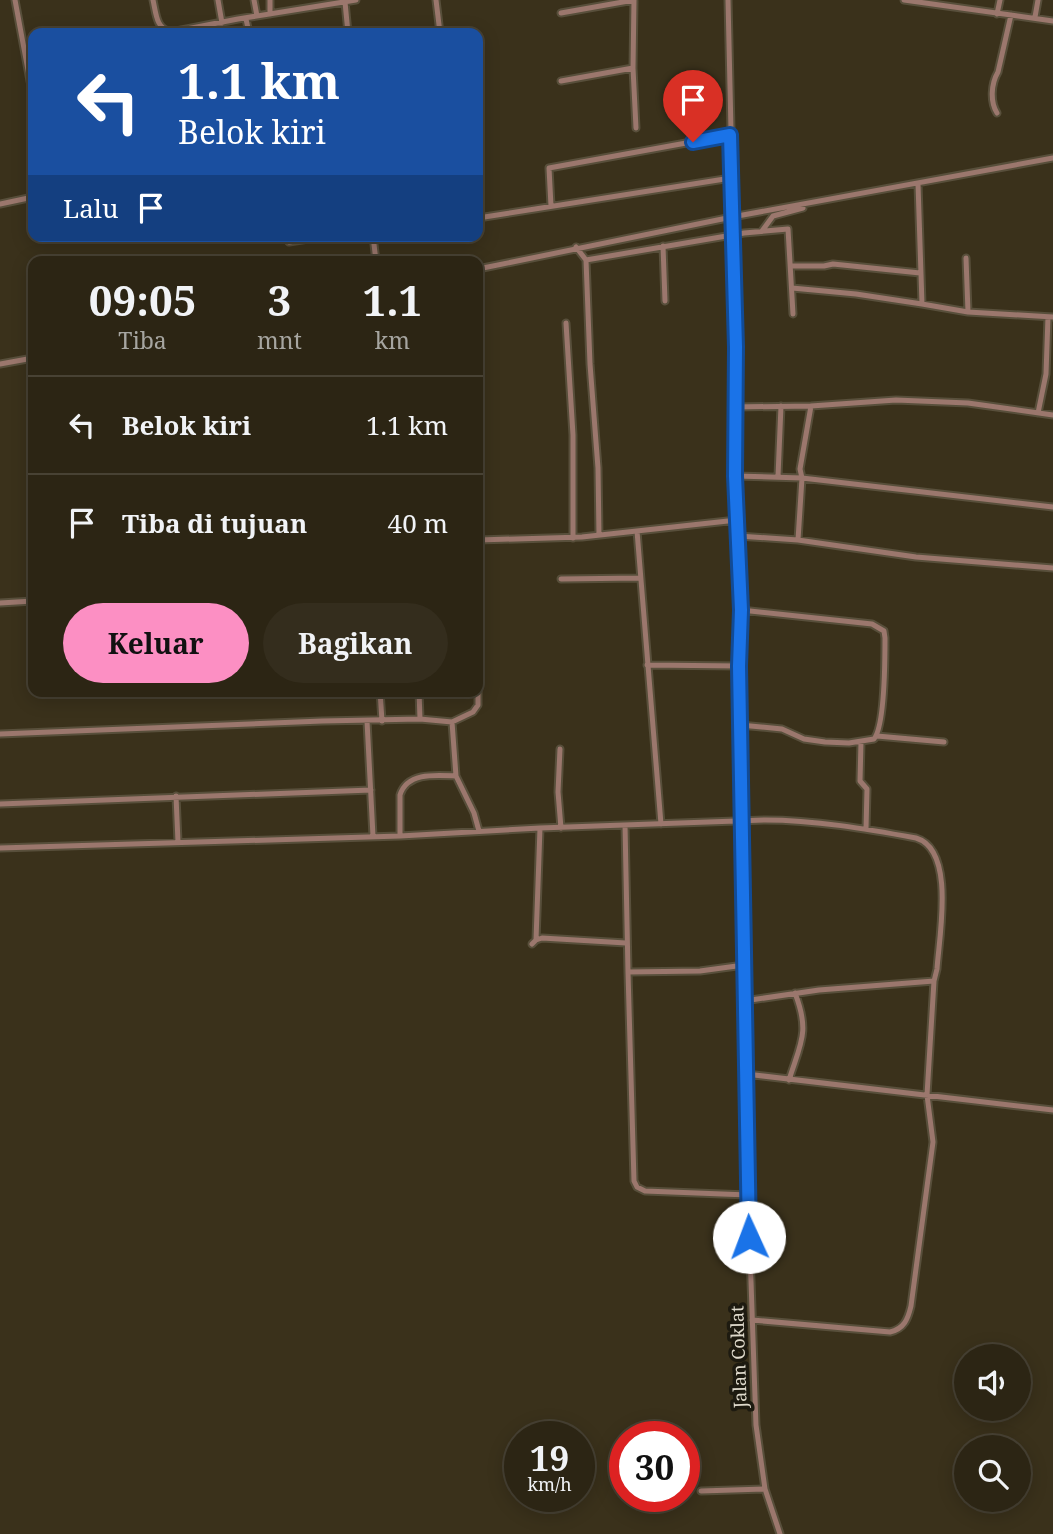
<!DOCTYPE html>
<html lang="id">
<head>
<meta charset="utf-8">
<style>
  body { margin:0; font-family:"Noto Serif",serif; background:#342d1d; color:#f1f3f6; height:100vh; display:flex; flex-direction:column; font-size:26px; white-space:nowrap }
  * { box-sizing:border-box; margin:0 }
  p { font-size:23px; color:#a6a5a0 }
  .icon { flex:none; width:38px; height:38px; fill:none; stroke:currentColor; stroke-width:2; stroke-linecap:round; stroke-linejoin:round }
  .map { position:relative; flex:1; overflow:hidden }
  .sheet { position:absolute; left:28px; top:256px; width:455px; height:441px; display:flex; flex-direction:column; background:#2c2514; border-radius:14px; box-shadow:0 4px 18px #0003,0 0 0 2px #484234 }
  .sheet>* { flex:none }
  .guide { position:absolute; left:28px; top:28px; width:455px; height:214px; border-radius:14px; box-shadow:0 4px 18px #0003,0 0 0 2px #484234; background:#1a4fa0; color:#fff; overflow:hidden }
  .controls { position:absolute; left:954px; top:1344px; display:grid; gap:14px }
  .controls a { display:grid; place-items:center; width:77px; height:77px; border-radius:50%; background:#2c2514; box-shadow:0 4px 18px #0003,0 0 0 2px #484234; font-size:35px }
  .speed { position:absolute; left:504px; top:1421px; display:flex; gap:14px; font-size:35px; font-weight:700; text-align:center }
  .speed>* { display:grid; place-content:center; width:91px; height:91px; border-radius:50%; background:#2c2514; box-shadow:0 4px 18px #0003,0 0 0 2px #484234; line-height:1 }
  .speed small { font-size:18px; font-weight:400 }
  .speed .limit { border:10px solid #d22; background:#fff; color:#111 }
  .pin { position:absolute; display:grid; place-items:center; width:60px; height:60px; color:#fff; margin:-72px -30px; border-radius:50% 50% 50% 0; rotate:-45deg; box-shadow:0 0 7px #0007 }
  .pin .icon { rotate:45deg }
  .me { position:absolute; width:77px; margin:-38px; rotate:358deg; stroke-linejoin:round; filter:drop-shadow(0 0 5px #0008) }
  .turn { display:flex; align-items:center; gap:24px; height:147px; padding:0 35px; font-size:32px }
  .turn .icon { width:91px; height:91px; stroke-width:2.5 }
  .turn b { display:block; font-size:49px; line-height:60px }
  .then { display:flex; align-items:center; height:66px; padding:0 35px; background:#0003; gap:14px; font-size:26px }
  .eta { display:flex; justify-content:space-evenly; align-items:center; height:119px; text-align:center }
  .eta b { font-size:42px; font-weight:700; line-height:49px }
  .cta { display:flex; gap:14px; margin-top:auto; padding:14px 35px }
  .cta a { flex:1; height:80px; border-radius:42px; background:#fc8fc3; color:#111; font-size:28px; font-weight:700; line-height:80px; text-align:center }
  .cta a+a { background:#342d1d; color:#f1f3f6 }
  ul { padding:0; list-style:none }
  li { display:flex; align-items:center; gap:21px; height:98px; padding:0 35px; border-top:2px solid #484234 }
  li div { flex:1 }
  li b { display:block; font-size:26px }
  li em { font-style:normal }
  .map>svg:first-child { display:block }
</style>
</head>
<body>
<div class="map">
<svg width="1053" height="1534" viewBox="0 0 1053 1534">
  <rect width="100%" height="100%" fill="#3a311b"/>
  <g fill="none" stroke-linecap="round" stroke-linejoin="round">
    <defs>
      <path id="minor" d="M 15,0 L 33,97
        M 153,0 C 156,13 156,29 171,32 L 238,19 L 356,0
        M 218,0 L 222,23
        M 254,0 L 257,16
        M 436,0 L 440,33
        M 634,0 L 633,68 L 636,128
        M 728,0 L 736,347 L 735,476 L 741,610 L 739,666 L 744,1001 L 749,1134 L 748,1195 L 756,1425 L 765,1489 L 780,1534
        M 904,0 L 1053,21
        M 345,2 L 348,33
        M 561,13 L 634,0
        M 270,14 L 270,0
        M 997,14 L 1000,0
        M 1035,17 L 1038,0
        M 246,19 L 249,33
        M 561,81 L 633,68
        M 997,113 C 990,102 991,84 998,72 L 1011,15
        M 918,184 L 922,304 L 968,312 L 1053,317
        M 0,204 L 33,197
        M 551,206 L 549,168 L 730,135
        M 478,218 L 731,178
        M 762,231 L 773,216 L 803,208
        M 284,236 L 289,242 L 328,236
        M 373,236 L 376,261
        M 663,246 L 665,301
        M 576,247 L 586,260 L 744,233 L 788,229 L 793,314
        M 966,258 L 968,312
        M 586,260 L 590,364 L 598,468 L 599,535
        M 791,266 L 824,266 L 833,264 L 920,273
        M 478,269 L 732,217 L 1053,158
        M 792,288 L 856,294 L 922,304
        M 566,323 L 573,435 L 573,538
        M 0,364 L 33,358
        M 734,407 L 811,406 L 896,400 L 968,403 L 1053,415
        M 1038,413 L 1046,374 L 1048,317
        M 735,476 L 802,478 L 1053,507
        M 778,476 L 781,406
        M 637,531 L 661,824
        M 738,536 L 798,540 L 916,557 L 1053,568
        M 478,540 L 582,537 L 737,520
        M 798,540 L 802,478 L 800,469 L 811,406
        M 561,579 L 640,578
        M 0,603 L 33,601
        M 647,665 L 739,666
        M 380,691 L 382,721
        M 419,691 L 420,719
        M 367,721 L 373,836
        M 452,722 L 456,776 L 474,813 L 479,831
        M 740,725 L 782,729 L 804,739 L 825,742 L 849,743 L 874,739 C 885,725 885,658 885,638 L 884,631 L 872,624 L 741,610
        M 0,734 L 322,721 L 420,719 L 452,722 L 473,712 L 478,705 L 478,641
        M 877,736 L 944,742
        M 861,742 L 860,781 L 867,789 L 866,829
        M 560,749 L 558,792 L 561,828
        M 176,796 L 178,842
        M 0,804 L 371,790
        M 625,825 L 628,972 L 700,971 L 744,965
        M 400,836 L 400,795 C 407,772 436,775 456,776
        M 0,848 L 400,836 L 540,828 L 765,820 C 815,820 867,829 916,838 C 956,850 939,937 937,969 L 934,981
        M 536,940 L 540,828
        M 532,944 L 536,940 L 542,938 L 626,943
        M 628,972 L 634,1181 L 637,1187 L 645,1191 L 748,1195
        M 744,1001 L 819,990 L 934,981 L 927,1095 L 933,1142 L 911,1306 C 908,1319 904,1329 890,1332 L 752,1320
        M 746,1074 L 1053,1110
        M 789,1080 C 801,1042 810,1032 795,993
        M 701,1491 L 765,1489"/>
    </defs>
    <!-- minor casing -->
    <use href="#minor" stroke="#584f3b" stroke-width="9"/>
    <!-- minor -->
    <use href="#minor" stroke="#9b776d" stroke-width="5"/>
  </g>
  <g fill="none" stroke-linecap="round" stroke-linejoin="round">
    <defs>
      <path id="route" d="M 693,142 L 730,135 L 736,347 L 735,476 L 741,610 L 739,666 L 749,1237"/>
    </defs>
    <!-- route casing -->
    <use href="#route" stroke="#114b97" stroke-width="18"/>
    <!-- route -->
    <use href="#route" stroke="#1a73e8" stroke-width="12"/>
  </g>
  <g text-anchor="middle" stroke-width="7" stroke-linejoin="round" paint-order="stroke">
    <!-- street labels -->
    <g font-size="18" fill="#dfdacc" stroke="#1d1a10">
      <text transform="translate(739 1357) rotate(-92)" y="6">Jalan Coklat</text>
    </g>
  </g>
</svg>
<div class="controls">
<a><svg class="icon" aria-label="sound" viewBox="0 0 24 24"><path d="M4 9h4l5-4v14l-5-4H4zM17 9q2 3 0 6"/></svg></a>
<a><svg class="icon" aria-label="search" viewBox="0 0 24 24"><circle cx="10" cy="10" r="6"/><path d="M15 15l6 6"/></svg></a>
</div>
<div class="speed"><div>19<small>km/h</small></div><div class="limit">30</div></div>
<div class="pin" style="left:693px;top:142px;background:#d93025"><svg class="icon" aria-label="arrive" viewBox="0 0 24 24"><path d="M6 21V4h12l-3 4 3 4H6"/></svg></div>
<svg class="me" style="left:749px;top:1237px" viewBox="-20 -20 40 40"><circle r="19" fill="#fff"/><path d="M0-13L10 11 0 6-10 11z" fill="#1a73e8"/></svg>
<div class="guide">
<div class="turn"><svg class="icon" aria-label="left" viewBox="0 0 24 24"><path d="M17 20v-9H6M10 6l-5 5 5 5"/></svg><div><b>1.1 km</b>Belok kiri</div></div>
<div class="then">Lalu<svg class="icon" aria-label="arrive" viewBox="0 0 24 24"><path d="M6 21V4h12l-3 4 3 4H6"/></svg></div>
</div>
<section class="sheet">
<div class="eta">
<div><b>09:05</b><p>Tiba</p></div>
<div><b>3</b><p>mnt</p></div>
<div><b>1.1</b><p>km</p></div>
</div>
<ul>
<li><svg class="icon" aria-label="left" viewBox="0 0 24 24"><path d="M17 20v-9H6M10 6l-5 5 5 5"/></svg><div><b>Belok kiri</b></div><em>1.1 km</em></li>
<li><svg class="icon" aria-label="arrive" viewBox="0 0 24 24"><path d="M6 21V4h12l-3 4 3 4H6"/></svg><div><b>Tiba di tujuan</b></div><em>40 m</em></li>
</ul>
<div class="cta"><a>Keluar</a><a>Bagikan</a></div>
</section>
</div>
</body>
</html>
